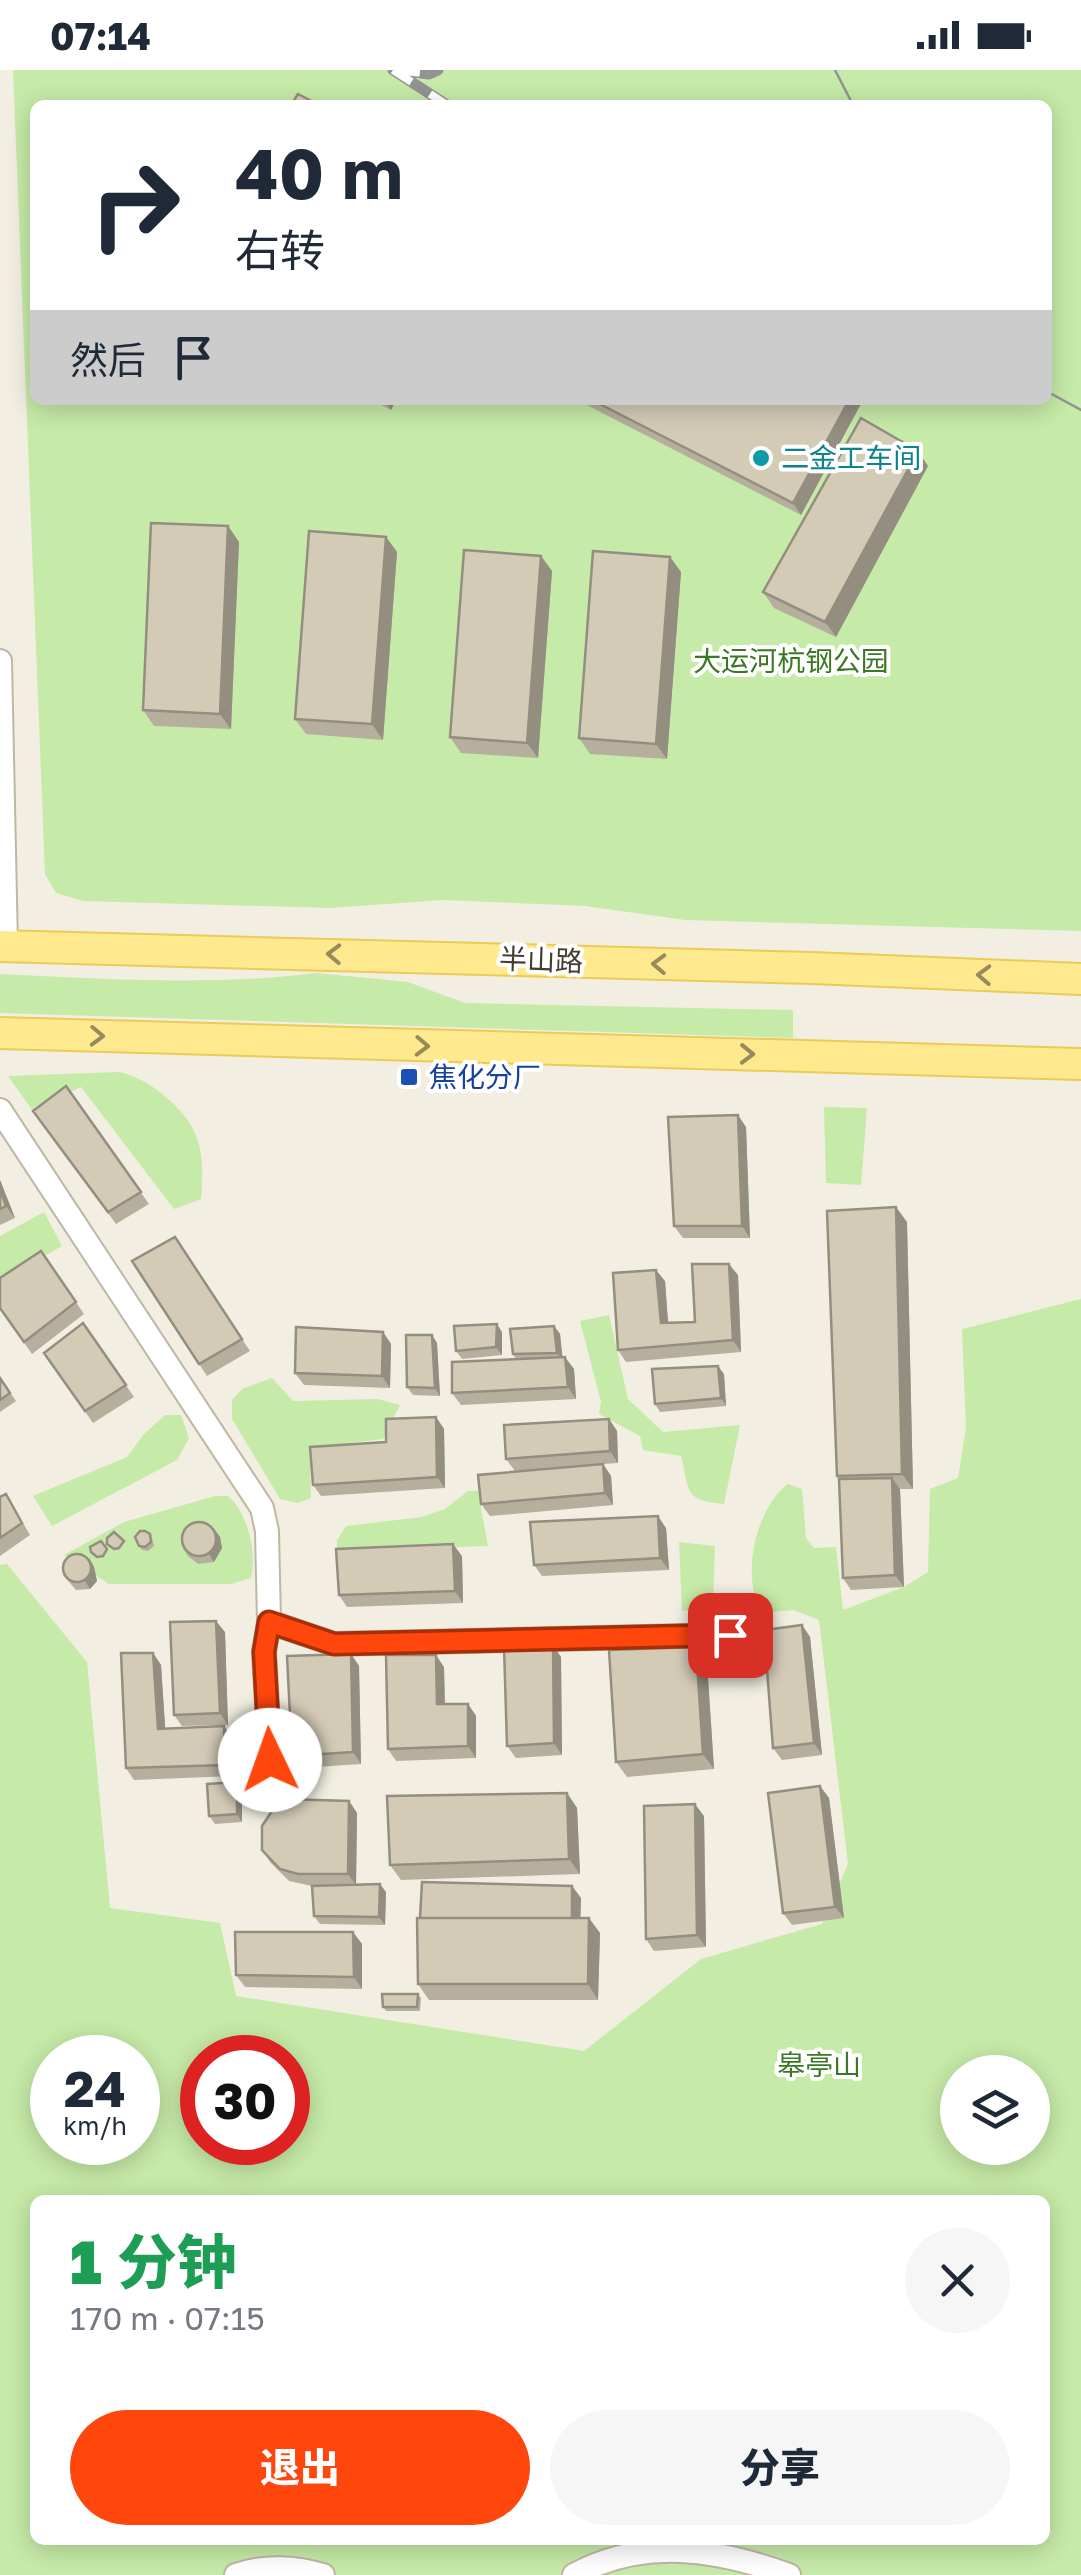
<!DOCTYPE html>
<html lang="zh">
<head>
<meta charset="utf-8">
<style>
  body { margin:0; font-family:"Golos Text","Noto Sans SC",sans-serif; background:#f6f6f7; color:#1f2937; height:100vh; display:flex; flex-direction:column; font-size:38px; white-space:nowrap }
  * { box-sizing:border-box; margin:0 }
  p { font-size:32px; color:#747a83 }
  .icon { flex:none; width:55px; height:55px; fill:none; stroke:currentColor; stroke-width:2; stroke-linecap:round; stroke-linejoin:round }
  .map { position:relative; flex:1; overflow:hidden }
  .sheet { position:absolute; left:30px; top:2125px; width:1020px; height:350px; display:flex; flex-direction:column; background:#fff; border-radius:15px; box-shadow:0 5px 25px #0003 }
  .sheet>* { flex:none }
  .hud { position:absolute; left:30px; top:30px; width:1022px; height:305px; border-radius:15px; box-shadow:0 5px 25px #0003; background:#fff; color:#1f2937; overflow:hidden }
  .tools { position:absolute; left:940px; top:1985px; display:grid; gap:20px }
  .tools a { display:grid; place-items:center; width:110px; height:110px; border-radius:50%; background:#fff; box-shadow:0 5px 25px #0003; font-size:50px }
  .speed { position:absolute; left:30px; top:1965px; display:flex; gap:20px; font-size:50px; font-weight:700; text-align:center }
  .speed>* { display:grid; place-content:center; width:130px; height:130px; border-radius:50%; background:#fff; box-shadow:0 5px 25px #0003; line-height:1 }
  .speed small { font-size:25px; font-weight:400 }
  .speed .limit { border:15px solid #d22; background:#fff; color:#111 }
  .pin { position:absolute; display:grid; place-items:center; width:85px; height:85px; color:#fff; margin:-42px; border-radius:20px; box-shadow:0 5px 15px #0006 }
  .me { position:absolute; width:110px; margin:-55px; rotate:357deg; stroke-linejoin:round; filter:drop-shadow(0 0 8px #0008) }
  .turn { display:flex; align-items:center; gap:35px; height:210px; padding:0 40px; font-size:45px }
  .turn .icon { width:130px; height:130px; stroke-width:2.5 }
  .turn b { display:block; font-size:70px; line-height:85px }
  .then { display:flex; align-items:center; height:95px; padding:0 40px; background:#0003; gap:20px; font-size:38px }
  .round { display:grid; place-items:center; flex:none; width:105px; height:105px; border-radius:52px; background:#f6f6f7 }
  .headline { display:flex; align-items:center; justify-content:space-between; height:170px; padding:0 40px }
  h1 { font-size:60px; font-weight:800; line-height:75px; color:#1e9e55 }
  .action { display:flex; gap:20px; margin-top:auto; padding:20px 40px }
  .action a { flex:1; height:115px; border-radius:60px; background:#ff460c; color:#fff; font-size:40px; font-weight:800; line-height:115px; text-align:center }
  .action a+a { background:#f6f6f7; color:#1f2937 }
  .status { display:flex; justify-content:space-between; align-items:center; height:70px; padding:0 50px; background:#fff; direction:ltr }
  .status svg { height:28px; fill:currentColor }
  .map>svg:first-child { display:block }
</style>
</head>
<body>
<div class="status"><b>07:14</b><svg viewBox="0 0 49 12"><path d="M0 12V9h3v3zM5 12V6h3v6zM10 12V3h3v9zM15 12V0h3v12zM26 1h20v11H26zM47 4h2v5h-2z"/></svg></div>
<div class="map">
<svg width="1081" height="2505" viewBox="0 0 1081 2505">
  <rect width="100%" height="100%" fill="#f2efe2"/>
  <!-- green -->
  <path fill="#c6eaa7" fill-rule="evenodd" d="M 13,0 L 1081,0 L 1081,861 L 685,850 L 585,836 L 443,830 L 330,838 L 83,831 L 56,823 L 45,804 ZM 35,35 L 1048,35 L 1048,330 L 35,330 Z
    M 317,903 L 408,912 L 465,933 L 793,940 L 793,968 L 0,943 L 0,904 C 102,909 216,916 317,903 Z
    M 119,1002 C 136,1006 147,1012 161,1023 C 201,1055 205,1080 201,1129 L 174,1139 L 81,1017 L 32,1040 L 8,1006 Z
    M 824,1037 L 867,1038 L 861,1115 L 826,1113 Z
    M 44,1142 L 62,1176 L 0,1211 L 0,1166 Z
    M 1081,1229 L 1081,2505 L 0,2505 L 0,1495 L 7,1494 L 87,1592 L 110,1838 L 220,1853 L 236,1926 L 584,1981 L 701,1889 L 822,1854 L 848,1794 L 819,1550 L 793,1540 L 763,1543 C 739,1509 756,1437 788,1414 L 802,1419 L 806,1468 L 814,1478 L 836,1477 L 843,1540 L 904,1517 L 928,1502 L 930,1419 L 958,1408 L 966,1358 L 962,1259 ZM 52,1988 L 138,1988 L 138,2072 L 52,2072 ZM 202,1988 L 288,1988 L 288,2072 L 202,2072 ZM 958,2002 L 1032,2002 L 1032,2078 L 958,2078 ZM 35,2130 L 1045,2130 L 1045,2470 L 35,2470 Z
    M 609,1245 L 628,1329 L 663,1362 L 740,1355 L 724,1434 C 684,1430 690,1423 681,1386 L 643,1380 L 640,1366 L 599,1344 L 601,1332 L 580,1251 Z
    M 272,1308 L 293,1331 L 378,1329 L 400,1335 L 383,1369 L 310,1378 L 311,1428 L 298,1433 L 280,1429 L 232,1349 L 232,1330 L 242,1319 Z
    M 165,1345 L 181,1345 L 189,1368 L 177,1390 L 52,1456 L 33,1426 L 127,1387 L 144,1364 Z
    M 468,1421 L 478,1421 L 488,1476 L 337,1481 L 337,1470 L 346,1456 L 422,1447 L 445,1439 Z
    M 215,1426 L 228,1426 C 248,1443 257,1482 251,1508 L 231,1514 L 109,1514 L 64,1485 L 124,1452 Z
    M 679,1472 L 715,1476 L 713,1537 L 682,1541 Z"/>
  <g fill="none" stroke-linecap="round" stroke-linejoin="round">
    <defs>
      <path id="minor" d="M 0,591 L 6,876
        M 0,1040 L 262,1438 L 267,1461 L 269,1552 L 264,1581 L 272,1726
        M 269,1552 L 334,1574 L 729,1565
        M 236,2505 C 263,2495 296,2497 323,2505
        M 574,2505 C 644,2467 717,2479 789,2505"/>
      <path id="major" d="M 0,876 L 812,898 L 1081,909
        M 0,963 L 1081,994"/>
    </defs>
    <!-- minor casing -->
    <use href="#minor" stroke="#beb7a4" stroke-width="26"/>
    <!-- major casing -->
    <use href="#major" stroke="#eacb58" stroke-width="34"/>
    <!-- minor -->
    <use href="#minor" stroke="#fff" stroke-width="22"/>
    <!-- major -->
    <use href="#major" stroke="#ffe98e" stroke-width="30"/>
    <!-- tram -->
    <path stroke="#939393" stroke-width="2.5" d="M 835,0 L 853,35
      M 1048,322 L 1081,340"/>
    <defs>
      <path id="rail" d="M 393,0 L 447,35
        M 398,0 L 429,4 L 438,0"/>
    </defs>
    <!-- rail casing -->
    <use href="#rail" stroke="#939393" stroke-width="11"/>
    <!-- rail -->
    <use href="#rail" stroke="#fff" stroke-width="8" stroke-dasharray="22" stroke-linecap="butt"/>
  </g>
  <!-- wall -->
  <path fill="#b6af9d" d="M 372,330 L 396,330 L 391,340 Z
    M 577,330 L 863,330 L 801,445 Z
    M 928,396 L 836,567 L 774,538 L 763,522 Z
    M 228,456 L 239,472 L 231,659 L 154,656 L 143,640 Z
    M 386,467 L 397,482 L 383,670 L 306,664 L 295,649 Z
    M 541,486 L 552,501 L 538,688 L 461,683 L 450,667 Z
    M 670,487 L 681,502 L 667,689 L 590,684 L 579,668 Z
    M 66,1016 L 149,1134 L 116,1154 L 33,1041 Z
    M 746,1057 L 750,1168 L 683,1168 L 674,1156 Z
    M 0,1110 L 15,1148 L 0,1155 Z
    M 907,1152 L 913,1419 L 900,1419 L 904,1517 L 851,1520 L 843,1508 L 839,1409 L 837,1406 Z
    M 175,1167 L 250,1281 L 207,1306 L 132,1191 Z
    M 41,1181 L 84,1244 L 32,1284 L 0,1239 Z
    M 738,1205 L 741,1282 L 626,1292 L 618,1280 L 665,1211 L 668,1253 L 695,1252 Z
    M 83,1253 L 134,1327 L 93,1353 L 44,1283 Z
    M 554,1256 L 560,1264 L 562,1287 L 574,1299 L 576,1329 L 461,1335 L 452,1323 L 516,1289 L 513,1284 Z
    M 383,1262 L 391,1274 L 390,1318 L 304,1315 L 295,1303 Z
    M 502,1262 L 502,1285 L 462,1289 L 456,1281 Z
    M 432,1265 L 437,1273 L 440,1326 L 413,1325 L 407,1317 Z
    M 724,1304 L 726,1336 L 660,1342 L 655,1334 Z
    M 0,1308 L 16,1331 L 0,1342 Z
    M 436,1347 L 444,1359 L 445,1418 L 321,1426 L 313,1415 L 386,1372 Z
    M 609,1349 L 617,1361 L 618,1393 L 603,1394 L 611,1406 L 613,1435 L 490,1446 L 481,1434 L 586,1396 L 515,1401 L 506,1389 Z
    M 6,1424 L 30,1465 L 0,1486 L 0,1427 Z
    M 666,1458 L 669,1500 L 542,1506 L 534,1495 Z
    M 214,1459 L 220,1467 L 222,1478 L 214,1492 L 198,1494 L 188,1486 L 183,1478 Z
    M 152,1468 L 154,1476 L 148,1481 L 142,1480 L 139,1476 Z
    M 462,1486 L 463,1533 L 347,1537 L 339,1525 Z
    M 89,1488 L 94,1497 L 97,1511 L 90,1519 L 76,1520 L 63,1505 Z
    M 802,1555 L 810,1567 L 822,1685 L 782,1690 L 773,1678 Z
    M 225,1562 L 228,1655 L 182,1656 L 174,1645 Z
    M 696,1577 L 707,1593 L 714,1699 L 627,1707 L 616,1692 Z
    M 153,1583 L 161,1595 L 165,1658 L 224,1656 L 232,1668 L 234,1706 L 134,1710 L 126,1698 Z
    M 351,1584 L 359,1596 L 361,1694 L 300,1698 L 292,1686 Z
    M 561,1587 L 562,1685 L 516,1688 L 507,1676 Z
    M 444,1597 L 445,1634 L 468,1634 L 476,1646 L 476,1688 L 396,1691 L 388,1679 Z
    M 820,1716 L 829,1728 L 844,1848 L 792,1855 L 783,1843 Z
    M 242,1720 L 242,1752 L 215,1754 L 209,1746 Z
    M 567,1723 L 577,1738 L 580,1804 L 401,1810 L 390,1795 Z
    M 349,1731 L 357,1743 L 356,1814 L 386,1822 L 385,1855 L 320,1854 L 314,1846 L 312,1816 L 289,1811 L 270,1792 L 262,1780 Z
    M 704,1746 L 706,1877 L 654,1881 L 646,1869 Z
    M 572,1816 L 581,1828 L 580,1848 L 600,1863 L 598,1930 L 429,1930 L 418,1914 Z
    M 353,1862 L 362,1874 L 362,1919 L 245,1917 L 236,1905 Z
    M 418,1924 L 421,1928 L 420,1941 L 386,1941 L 383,1937 Z"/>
  <!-- shaded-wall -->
  <path fill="#948e80" d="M 384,330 L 396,330 L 391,340 Z
    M 849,330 L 863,330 L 801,445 L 793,433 Z
    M 918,381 L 928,396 L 836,567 L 825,552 Z
    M 228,456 L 239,472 L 231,659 L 220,644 Z
    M 386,467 L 397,482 L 383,670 L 372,654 Z
    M 541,486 L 552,501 L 538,688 L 527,673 Z
    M 670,487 L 681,502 L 667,689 L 656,674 Z
    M 738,1045 L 746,1057 L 750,1168 L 742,1156 Z
    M 0,1110 L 15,1148 L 6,1136 L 0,1120 Z
    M 896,1137 L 907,1152 L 913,1419 L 902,1404 Z
    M 729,1194 L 738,1205 L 741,1282 L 733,1270 Z
    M 656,1200 L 665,1211 L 669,1265 L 661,1253 Z
    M 497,1254 L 502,1262 L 502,1285 L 496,1277 Z
    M 554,1256 L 560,1264 L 563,1291 L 557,1283 Z
    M 383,1262 L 391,1274 L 390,1318 L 382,1306 Z
    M 432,1265 L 437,1273 L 440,1326 L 435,1318 Z
    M 565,1287 L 574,1299 L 576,1329 L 568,1317 Z
    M 718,1296 L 724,1304 L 726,1336 L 721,1328 Z
    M 436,1347 L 444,1359 L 445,1418 L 437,1407 Z
    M 609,1349 L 617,1361 L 618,1393 L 610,1381 Z
    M 603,1394 L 611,1406 L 613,1435 L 605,1423 Z
    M 892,1408 L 900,1419 L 904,1517 L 895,1505 Z
    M 658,1446 L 666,1458 L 669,1500 L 660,1488 Z
    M 214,1459 L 220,1467 L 222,1478 L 214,1492 L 209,1484 Z
    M 453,1474 L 462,1486 L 463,1533 L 455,1521 Z
    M 89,1488 L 94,1497 L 97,1511 L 90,1519 L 85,1511 Z
    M 216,1551 L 225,1562 L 228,1655 L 220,1643 Z
    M 802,1555 L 810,1567 L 822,1685 L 814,1673 Z
    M 553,1575 L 561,1587 L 562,1685 L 554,1673 Z
    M 696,1577 L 707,1593 L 714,1699 L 703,1684 Z
    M 153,1583 L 161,1595 L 166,1670 L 158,1659 Z
    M 351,1584 L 359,1596 L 361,1694 L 353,1682 Z
    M 436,1585 L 444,1597 L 445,1646 L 437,1634 Z
    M 468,1634 L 476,1646 L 476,1688 L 468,1676 Z
    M 224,1656 L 232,1668 L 234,1706 L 225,1695 Z
    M 237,1712 L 242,1720 L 242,1752 L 237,1744 Z
    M 820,1716 L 829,1728 L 844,1848 L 835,1837 Z
    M 567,1723 L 577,1738 L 580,1804 L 569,1789 Z
    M 349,1731 L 357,1743 L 356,1815 L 348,1804 Z
    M 695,1734 L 704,1746 L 706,1877 L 697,1865 Z
    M 380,1814 L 386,1822 L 385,1855 L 379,1847 Z
    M 572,1816 L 581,1828 L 580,1863 L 572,1852 Z
    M 589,1848 L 600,1863 L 598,1930 L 588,1914 Z
    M 353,1862 L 362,1874 L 362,1919 L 354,1907 Z"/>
  <!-- building -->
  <path fill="#d4cbb7" stroke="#948e80" stroke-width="2.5" d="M 298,24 L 319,35 L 291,35 Z
    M 592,330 L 849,330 L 793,433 Z
    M 861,348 L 918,381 L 825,552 L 763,522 Z
    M 151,453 L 228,456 L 220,644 L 143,640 Z
    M 309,461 L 386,467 L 372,654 L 295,649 Z
    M 464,480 L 541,486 L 527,673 L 450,667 Z
    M 593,481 L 670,487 L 656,674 L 579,668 Z
    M 66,1016 L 141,1122 L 108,1142 L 33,1041 Z
    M 738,1045 L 742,1156 L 674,1156 L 668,1047 Z
    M 0,1120 L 6,1136 L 0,1139 Z
    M 896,1137 L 902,1404 L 837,1406 L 827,1141 Z
    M 175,1167 L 242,1269 L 199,1294 L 132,1191 Z
    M 41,1181 L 76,1232 L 24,1272 L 0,1238 L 0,1208 Z
    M 692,1194 L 729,1194 L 733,1270 L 618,1280 L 613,1203 L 656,1200 L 661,1253 L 695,1252 Z
    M 83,1253 L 126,1315 L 85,1341 L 44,1283 Z
    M 497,1254 L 496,1277 L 456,1281 L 454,1256 Z
    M 554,1256 L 557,1283 L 513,1284 L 510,1259 Z
    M 296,1257 L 383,1262 L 382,1306 L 295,1303 Z
    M 406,1265 L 432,1265 L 435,1318 L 407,1317 Z
    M 565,1287 L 568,1317 L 452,1323 L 452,1292 Z
    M 718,1296 L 721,1328 L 655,1334 L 652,1299 Z
    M 0,1308 L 10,1323 L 0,1330 Z
    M 436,1347 L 437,1407 L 313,1415 L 310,1377 L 386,1372 L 386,1349 Z
    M 609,1349 L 610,1381 L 506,1389 L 504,1355 Z
    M 603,1394 L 605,1423 L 481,1434 L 478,1405 Z
    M 892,1408 L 895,1505 L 843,1508 L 839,1409 Z
    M 6,1424 L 22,1453 L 0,1468 L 0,1427 Z
    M 658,1446 L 660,1488 L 534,1495 L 530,1452 Z
    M182 1469a17 17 0 1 1 34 0a17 17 0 1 1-34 0Z
    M 140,1461 L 145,1461 L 150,1464 L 151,1472 L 145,1477 L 139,1476 L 135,1467 Z
    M 114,1462 L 124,1471 L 119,1478 L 114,1479 L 107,1474 L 107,1468 Z
    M 101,1471 L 107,1479 L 103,1486 L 97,1487 L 91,1482 L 90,1477 Z
    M 453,1474 L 455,1521 L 339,1525 L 336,1479 Z
    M63 1498a14 14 0 1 1 28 0a14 14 0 1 1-28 0Z
    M 216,1551 L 220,1643 L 174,1645 L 170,1552 Z
    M 802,1555 L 814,1673 L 773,1678 L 764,1560 Z
    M 553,1575 L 554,1673 L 507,1676 L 504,1576 Z
    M 696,1577 L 703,1684 L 616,1692 L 609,1580 Z
    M 121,1583 L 153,1583 L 158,1659 L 224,1656 L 225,1695 L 126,1698 Z
    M 351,1584 L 353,1682 L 292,1686 L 287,1586 Z
    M 386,1585 L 436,1585 L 437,1634 L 468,1634 L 468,1676 L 388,1679 Z
    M 237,1712 L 237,1744 L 209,1746 L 207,1714 Z
    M 820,1716 L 835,1837 L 783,1843 L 768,1723 Z
    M 567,1723 L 569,1789 L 390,1795 L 387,1726 Z
    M 285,1729 L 349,1731 L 348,1804 L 298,1804 L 280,1799 L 262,1780 L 262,1756 L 274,1738 Z
    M 695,1734 L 697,1865 L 646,1869 L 644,1736 Z
    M 422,1812 L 572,1816 L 572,1848 L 420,1848 Z
    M 380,1814 L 379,1847 L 314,1846 L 312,1816 Z
    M 417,1848 L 589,1848 L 588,1914 L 418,1914 Z
    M 235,1862 L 353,1862 L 354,1907 L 236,1905 Z
    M 382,1924 L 418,1924 L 417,1937 L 383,1937 Z"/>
  <!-- one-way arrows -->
  <defs><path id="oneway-chevron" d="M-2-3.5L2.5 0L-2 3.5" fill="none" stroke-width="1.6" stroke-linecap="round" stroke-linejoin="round" transform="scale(2.5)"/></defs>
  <g stroke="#988b5b">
    <use href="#oneway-chevron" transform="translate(334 884) rotate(-178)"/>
    <use href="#oneway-chevron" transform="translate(659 894) rotate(-178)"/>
    <use href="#oneway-chevron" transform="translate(984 905) rotate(-178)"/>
    <use href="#oneway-chevron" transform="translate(97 966) rotate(2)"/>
    <use href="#oneway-chevron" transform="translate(422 976) rotate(2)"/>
    <use href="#oneway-chevron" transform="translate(747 984) rotate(1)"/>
  </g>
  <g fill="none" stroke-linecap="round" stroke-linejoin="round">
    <defs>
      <path id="route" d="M 270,1690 L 264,1582 L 269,1552 L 334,1574 L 730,1565"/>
    </defs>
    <!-- route casing -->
    <use href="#route" stroke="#a62e08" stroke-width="25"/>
    <!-- route -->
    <use href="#route" stroke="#ff460c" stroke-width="18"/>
  </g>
  <!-- markers -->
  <circle fill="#0f9aa8" stroke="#fff" stroke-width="4" cx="761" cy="388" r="10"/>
  <rect fill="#1a4fb4" stroke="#fff" stroke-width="4" x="399" y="997" width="20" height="20" rx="5"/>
  <g text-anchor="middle" stroke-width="8" stroke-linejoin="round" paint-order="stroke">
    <!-- culture labels -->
    <g font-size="28" fill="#0d838f" stroke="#fff" text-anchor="start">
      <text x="781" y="398">二金工车间</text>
    </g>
    <!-- park labels -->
    <g font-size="28" fill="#3b7823" stroke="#fff">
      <text x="791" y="601">大运河杭钢公园</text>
      <text x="819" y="2005">皋亭山</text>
    </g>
    <!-- street labels -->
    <g font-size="28" fill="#443e32" stroke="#fff">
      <text transform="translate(541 890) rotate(2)" y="10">半山路</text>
    </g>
    <!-- transit labels -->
    <g font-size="28" fill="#164399" stroke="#fff" text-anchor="start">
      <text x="429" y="1017">焦化分厂</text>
    </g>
  </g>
</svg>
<div class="tools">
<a><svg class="icon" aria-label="layers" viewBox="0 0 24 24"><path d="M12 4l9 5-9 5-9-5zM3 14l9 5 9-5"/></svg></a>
</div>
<div class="speed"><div>24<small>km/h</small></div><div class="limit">30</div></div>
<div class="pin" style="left:730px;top:1565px;background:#d93025"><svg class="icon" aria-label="arrive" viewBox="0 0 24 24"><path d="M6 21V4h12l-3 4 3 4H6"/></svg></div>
<svg class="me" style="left:270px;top:1690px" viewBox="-20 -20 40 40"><circle r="19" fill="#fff"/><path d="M0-13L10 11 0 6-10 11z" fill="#ff460c"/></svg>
<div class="hud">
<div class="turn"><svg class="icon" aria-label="right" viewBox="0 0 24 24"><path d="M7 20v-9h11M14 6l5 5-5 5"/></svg><div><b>40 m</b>右转</div></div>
<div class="then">然后<svg class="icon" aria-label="arrive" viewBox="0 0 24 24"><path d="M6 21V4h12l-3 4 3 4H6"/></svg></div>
</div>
<section class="sheet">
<div class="headline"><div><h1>1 分钟</h1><p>170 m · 07:15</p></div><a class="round"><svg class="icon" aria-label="close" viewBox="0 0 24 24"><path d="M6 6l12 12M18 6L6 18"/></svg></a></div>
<div class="action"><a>退出</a><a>分享</a></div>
</section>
</div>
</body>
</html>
